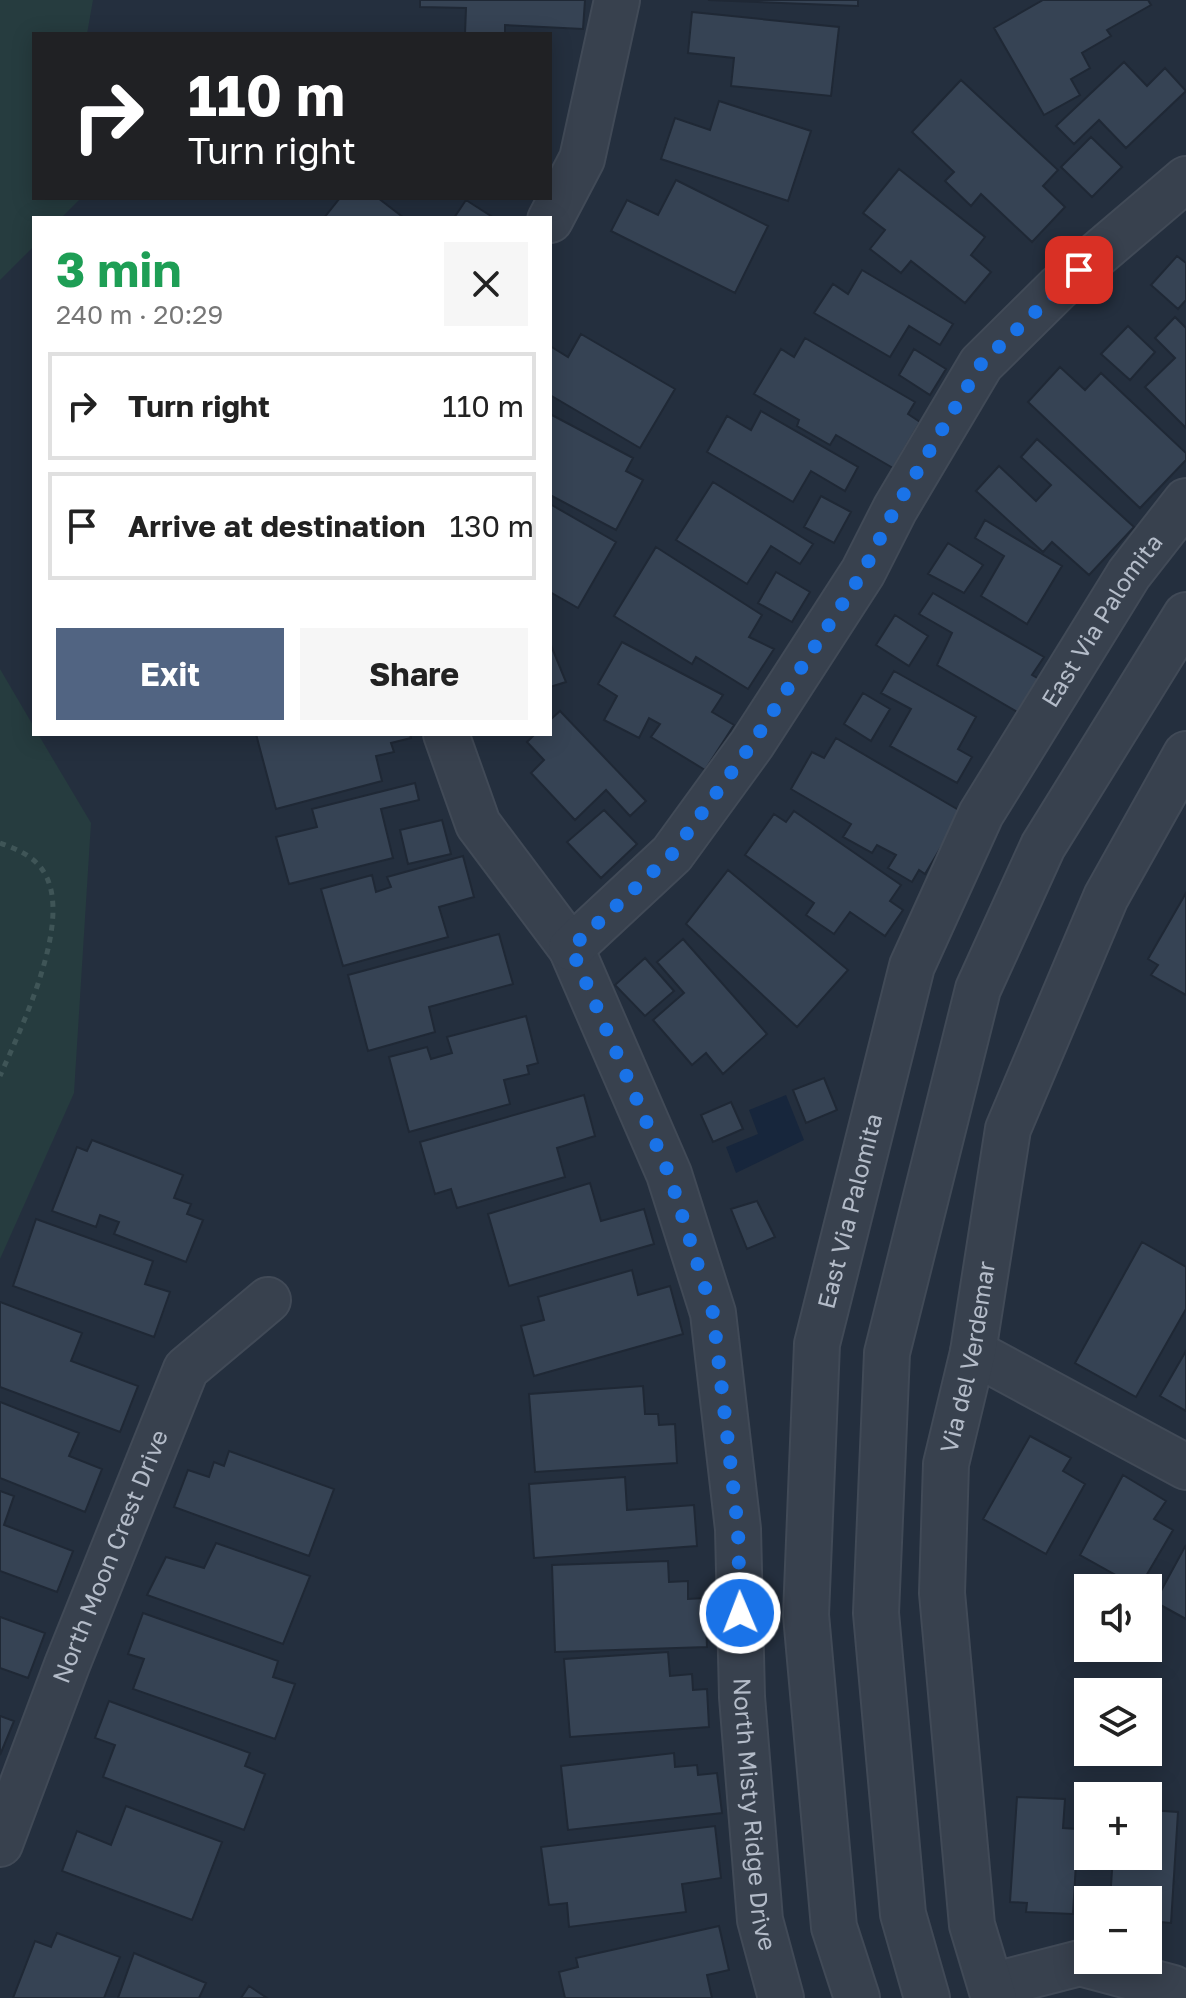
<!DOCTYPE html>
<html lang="en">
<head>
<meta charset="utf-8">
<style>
  body { margin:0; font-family:"Golos Text",sans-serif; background:#f6f6f6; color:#222; height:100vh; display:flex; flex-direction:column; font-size:30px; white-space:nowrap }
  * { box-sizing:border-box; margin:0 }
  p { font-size:26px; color:#767676 }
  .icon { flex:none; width:44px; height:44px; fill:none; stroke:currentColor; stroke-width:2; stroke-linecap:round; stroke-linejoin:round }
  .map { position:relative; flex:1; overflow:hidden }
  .details { position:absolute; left:32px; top:216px; width:520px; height:520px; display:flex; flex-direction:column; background:#fff; border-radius:0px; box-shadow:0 4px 20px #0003 }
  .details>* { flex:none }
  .top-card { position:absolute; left:32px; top:32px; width:520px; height:168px; border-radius:0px; box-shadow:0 4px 20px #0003; background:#202124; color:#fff; overflow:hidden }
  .controls { position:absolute; left:1074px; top:1574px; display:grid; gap:16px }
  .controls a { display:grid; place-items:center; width:88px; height:88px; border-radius:0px; background:#fff; box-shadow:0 4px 20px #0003; font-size:40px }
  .pin { position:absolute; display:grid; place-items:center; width:68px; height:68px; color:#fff; margin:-34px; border-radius:16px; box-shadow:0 4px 12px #0006 }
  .me { position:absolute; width:88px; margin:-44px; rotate:359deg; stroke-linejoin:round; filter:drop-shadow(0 0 6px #0008) }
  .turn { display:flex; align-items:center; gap:28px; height:168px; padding:0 24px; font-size:36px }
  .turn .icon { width:104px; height:104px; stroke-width:2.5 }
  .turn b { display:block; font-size:56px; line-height:68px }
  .round { display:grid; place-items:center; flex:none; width:84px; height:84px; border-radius:0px; background:#f6f6f6 }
  .overview { display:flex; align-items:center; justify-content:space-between; height:136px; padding:0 24px }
  h1 { font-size:48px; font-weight:700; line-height:60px; color:#1e9e55 }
  .primary-button { display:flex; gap:16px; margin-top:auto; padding:16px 24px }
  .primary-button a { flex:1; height:92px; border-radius:0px; background:#516482; color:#fff; font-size:32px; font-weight:700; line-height:92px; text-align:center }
  .primary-button a+a { background:#f6f6f6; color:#222 }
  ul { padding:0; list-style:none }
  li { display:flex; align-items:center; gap:24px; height:108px; margin:0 16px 12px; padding:0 8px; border:4px solid #e0e0e0; border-radius:0px }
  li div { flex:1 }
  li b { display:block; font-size:30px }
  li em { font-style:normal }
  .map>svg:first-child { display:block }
</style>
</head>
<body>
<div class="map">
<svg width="1186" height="1998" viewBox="0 0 1186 1998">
  <rect width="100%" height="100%" fill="#242f3e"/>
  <!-- green -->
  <path fill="#263c3f" d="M 0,0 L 93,0 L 87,34 L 34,34 L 34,198 L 81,198 L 61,218 L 34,218 L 34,246 L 0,280 Z
    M 0,669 L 34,727 L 34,734 L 38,734 L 91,823 L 74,1093 L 0,1259 Z"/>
  <!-- water -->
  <path fill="#17263c" d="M 786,1095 L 804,1140 L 736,1173 L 726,1147 L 758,1134 L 749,1110 Z"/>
  <!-- building -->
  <path fill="#364354" stroke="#1f2835" stroke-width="2" d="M 420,0 L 585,0 L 583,29 L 505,25 L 505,34 L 465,34 L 466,8 L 420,7 Z
    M 708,0 L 858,0 L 858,6 Z
    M 1043,0 L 1148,0 L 1151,5 L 1107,30 L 1111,36 L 1082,53 L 1090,68 L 1071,79 L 1080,95 L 1044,115 L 994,28 Z
    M 692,12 L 839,27 L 831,96 L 731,86 L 734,58 L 688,53 Z
    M 1124,62 L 1147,86 L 1165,68 L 1186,91 L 1126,148 L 1099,120 L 1074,144 L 1056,126 Z
    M 961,80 L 1058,170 L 1043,186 L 1065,207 L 1032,242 L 981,194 L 971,206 L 945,181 L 954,172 L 912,132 Z
    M 719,101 L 811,131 L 788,201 L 661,159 L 675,118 L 710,130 Z
    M 1091,137 L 1122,167 L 1092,197 L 1061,167 Z
    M 899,169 L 985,237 L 971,255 L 991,272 L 965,303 L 911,261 L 901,273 L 870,249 L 885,230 L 863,213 Z
    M 676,180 L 768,226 L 735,293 L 611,231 L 627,200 L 658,215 Z
    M 340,198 L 378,198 L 404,218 L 324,218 Z
    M 466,200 L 494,218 L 454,218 Z
    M 1177,256 L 1186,263 L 1186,300 L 1178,309 L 1151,285 Z
    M 862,270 L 953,324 L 940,345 L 909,326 L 890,357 L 814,313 L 833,284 L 848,294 Z
    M 1175,317 L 1186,328 L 1186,428 L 1145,387 L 1175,358 L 1155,338 Z
    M 1128,326 L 1155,352 L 1130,380 L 1101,354 Z
    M 581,334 L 675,389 L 640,448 L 550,395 L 550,346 L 568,357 Z
    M 805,338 L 915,402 L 908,414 L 920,422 L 893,468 L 836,435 L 830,445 L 797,426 L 799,420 L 754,394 L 781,349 L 794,357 Z
    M 914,349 L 946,369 L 930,395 L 899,375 Z
    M 1060,367 L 1085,390 L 1101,373 L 1186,453 L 1186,460 L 1140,508 L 1028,402 Z
    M 761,411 L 858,467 L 845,491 L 811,471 L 793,502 L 707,452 L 727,416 L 751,430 Z
    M 550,414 L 633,458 L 626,471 L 643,480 L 616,530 L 550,495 Z
    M 1037,439 L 1134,527 L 1089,575 L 1052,542 L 1043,552 L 976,491 L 999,466 L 1036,501 L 1051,485 L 1021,457 Z
    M 713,482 L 813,544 L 800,564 L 771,546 L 747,584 L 676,540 Z
    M 821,496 L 851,512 L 834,543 L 804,527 Z
    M 550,504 L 616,542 L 578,608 L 550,592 Z
    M 985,520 L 1062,566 L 1027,624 L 981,596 L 1004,556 L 975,538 Z
    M 948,543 L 983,565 L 964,593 L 928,574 Z
    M 656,547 L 762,615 L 749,637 L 774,649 L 748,689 L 696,657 L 692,664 L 614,616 Z
    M 776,572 L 810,592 L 792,622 L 758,603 Z
    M 933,593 L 1044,657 L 1032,675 L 1039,679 L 1019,713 L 937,665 L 952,633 L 919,614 Z
    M 895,615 L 928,636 L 909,666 L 876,645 Z
    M 622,642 L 723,695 L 712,712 L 734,725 L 705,770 L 651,737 L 660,724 L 649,718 L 639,738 L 604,720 L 617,696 L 598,684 Z
    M 550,643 L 566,682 L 550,687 Z
    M 894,671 L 976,717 L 958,749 L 972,757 L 957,783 L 890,746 L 911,709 L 881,693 Z
    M 863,693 L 890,709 L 871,741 L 844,724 Z
    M 560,711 L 646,801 L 630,816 L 606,790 L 575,820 L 531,773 L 544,760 L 527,742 L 535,734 L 550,734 L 550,720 Z
    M 256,734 L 410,734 L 411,738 L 391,743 L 394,752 L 376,756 L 382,781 L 276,809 Z
    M 836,738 L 962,812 L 925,874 L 919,870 L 912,882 L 888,868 L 896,855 L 877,845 L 872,853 L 843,837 L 851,824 L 791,789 L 812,752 L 824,758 Z
    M 415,783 L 419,800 L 381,809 L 393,858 L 289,884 L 276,837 L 317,827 L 312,809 Z
    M 604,810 L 637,844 L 601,878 L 567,842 Z
    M 794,811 L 901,885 L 890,901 L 903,910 L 885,936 L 850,912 L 834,934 L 806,915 L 814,903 L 745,855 L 774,814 L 786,822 Z
    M 442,820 L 451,854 L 408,864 L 400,830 Z
    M 463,856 L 474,897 L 439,907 L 448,937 L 343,966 L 321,889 L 372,875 L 376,892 L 391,887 L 387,877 Z
    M 728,870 L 848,970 L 797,1027 L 686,924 Z
    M 1186,893 L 1186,995 L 1151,975 L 1158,965 L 1148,959 Z
    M 499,934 L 513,984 L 429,1007 L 435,1032 L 368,1051 L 348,975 Z
    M 683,939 L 767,1034 L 723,1074 L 706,1053 L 692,1065 L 653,1020 L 684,993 L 657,962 Z
    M 645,958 L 674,991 L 645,1016 L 615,985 Z
    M 526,1016 L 538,1063 L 527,1066 L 529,1074 L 504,1080 L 510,1104 L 409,1132 L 389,1057 L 427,1047 L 431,1059 L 452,1053 L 447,1037 Z
    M 824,1078 L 837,1110 L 806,1123 L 793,1090 Z
    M 584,1095 L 595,1136 L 557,1148 L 565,1177 L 457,1208 L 451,1189 L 435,1194 L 420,1142 Z
    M 731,1102 L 743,1129 L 713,1142 L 701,1115 Z
    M 92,1140 L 183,1175 L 174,1198 L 191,1204 L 187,1214 L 203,1220 L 186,1262 L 114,1234 L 119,1222 L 100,1215 L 96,1227 L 52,1211 L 77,1147 L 87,1151 Z
    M 590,1183 L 601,1221 L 644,1209 L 654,1244 L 509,1286 L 488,1214 Z
    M 757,1201 L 775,1237 L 747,1249 L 731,1209 Z
    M 36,1219 L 153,1261 L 145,1284 L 170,1292 L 154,1337 L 13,1286 Z
    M 1142,1242 L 1186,1267 L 1186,1309 L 1136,1397 L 1075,1363 Z
    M 632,1270 L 638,1295 L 670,1286 L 683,1334 L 534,1376 L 521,1326 L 544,1320 L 538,1297 Z
    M 0,1302 L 82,1333 L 71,1361 L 138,1386 L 120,1432 L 0,1387 Z
    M 1186,1351 L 1186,1411 L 1160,1396 Z
    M 643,1386 L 645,1414 L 658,1414 L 659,1425 L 675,1424 L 677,1463 L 535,1472 L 529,1394 Z
    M 0,1402 L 79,1433 L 69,1456 L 102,1469 L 85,1512 L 0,1478 Z
    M 1030,1436 L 1071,1458 L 1063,1471 L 1085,1484 L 1046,1554 L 983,1519 Z
    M 229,1451 L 334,1489 L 309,1556 L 174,1507 L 188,1470 L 209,1477 L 214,1462 L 224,1466 Z
    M 1123,1475 L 1166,1501 L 1154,1519 L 1173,1530 L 1139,1588 L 1080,1555 Z
    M 625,1477 L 627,1510 L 694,1505 L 697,1546 L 534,1558 L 529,1484 Z
    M 0,1491 L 14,1496 L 4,1525 L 73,1551 L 57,1592 L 0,1571 Z
    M 216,1543 L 310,1576 L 283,1644 L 147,1595 L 166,1557 L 204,1568 Z
    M 1186,1545 L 1186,1619 L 1155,1602 Z
    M 668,1561 L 669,1582 L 688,1581 L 688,1599 L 705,1598 L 707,1647 L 555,1652 L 552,1565 Z
    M 143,1613 L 278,1661 L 273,1677 L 295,1684 L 275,1739 L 133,1689 L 144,1659 L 128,1654 Z
    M 0,1617 L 45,1633 L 28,1678 L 0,1668 Z
    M 668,1652 L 670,1676 L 692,1674 L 693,1690 L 707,1689 L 709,1727 L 570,1737 L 564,1659 Z
    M 109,1701 L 250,1753 L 245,1766 L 265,1774 L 244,1830 L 103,1777 L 115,1745 L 95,1738 Z
    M 0,1716 L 14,1721 L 0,1755 Z
    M 674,1753 L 675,1767 L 697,1765 L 698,1775 L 717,1773 L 722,1813 L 568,1830 L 561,1766 Z
    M 1017,1797 L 1065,1799 L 1063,1828 L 1078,1829 L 1073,1914 L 1026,1912 L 1027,1903 L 1010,1902 Z
    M 126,1806 L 222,1842 L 192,1920 L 62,1871 L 77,1831 L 111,1845 Z
    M 1148,1810 L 1178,1812 L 1171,1923 L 1148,1921 L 1148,1900 L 1110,1900 L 1113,1856 L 1148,1856 Z
    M 715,1826 L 721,1878 L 682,1884 L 686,1912 L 569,1927 L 567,1903 L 549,1905 L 541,1847 Z
    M 719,1926 L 729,1970 L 707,1975 L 712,1998 L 565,1998 L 559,1972 L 578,1967 L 576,1958 Z
    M 57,1933 L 120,1957 L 104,1998 L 13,1998 L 35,1941 L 51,1947 Z
    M 134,1953 L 206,1983 L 199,1998 L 118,1998 Z
    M 249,1986 L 267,1998 L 241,1998 Z"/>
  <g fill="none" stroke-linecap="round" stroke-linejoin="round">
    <defs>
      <g id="street">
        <path d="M 550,220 L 582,159 L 617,0"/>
        <path id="s1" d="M 446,734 L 478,824 L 571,948 L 669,1174 L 713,1313 L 738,1529 L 742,1697 L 760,1920 L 781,1998"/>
        <path d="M 571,948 L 672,854 L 752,744 L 863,572 L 895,509 L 981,364 L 1058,288 L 1186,179"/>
        <path d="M 973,1352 L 1186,1467"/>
        <path id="s2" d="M 0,1844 L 67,1665 L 186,1369 L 268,1300"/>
        <path d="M 991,1986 L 1080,1963 L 1173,1988"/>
        <path id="s3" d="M 857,1998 L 834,1927 L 806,1615 L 817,1344 L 912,966 L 981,814 L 1129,574 L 1186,501"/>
        <path d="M 927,1998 L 903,1914 L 876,1613 L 887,1353 L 978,989 L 1043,846 L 1186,615"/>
        <path id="s4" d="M 994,1998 L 972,1925 L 942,1593 L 946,1464 L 973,1352 L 1008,1129 L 1106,897 L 1186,754"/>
      </g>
    </defs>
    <!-- street casing -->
    <use href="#street" stroke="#414a57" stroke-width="48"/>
    <!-- path -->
    <path stroke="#3f5557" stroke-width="5" stroke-dasharray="6 6" stroke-linecap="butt" d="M 0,843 C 17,849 36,857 45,874 C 73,923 20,1030 0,1076"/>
    <!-- street -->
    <use href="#street" stroke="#38414e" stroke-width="44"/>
  </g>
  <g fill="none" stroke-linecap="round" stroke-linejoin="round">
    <!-- route -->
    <path stroke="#1a73e8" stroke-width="14" stroke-dasharray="0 25.2" d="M 740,1613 L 738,1529 L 713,1313 L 669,1174 L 571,948 L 672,854 L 752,744 L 863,572 L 895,509 L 981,364 L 1079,270"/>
  </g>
  <g text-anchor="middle" stroke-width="8" stroke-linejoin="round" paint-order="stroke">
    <!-- street labels -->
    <g font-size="24" fill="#b4bcc9" stroke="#1d2633">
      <text dy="8" stroke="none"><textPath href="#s3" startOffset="1444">East Via Palomita</textPath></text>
      <text dy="8" stroke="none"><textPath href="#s3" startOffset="796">East Via Palomita</textPath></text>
      <text dy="8" stroke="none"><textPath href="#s4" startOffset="648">Via del Verdemar</textPath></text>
      <text dy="8" stroke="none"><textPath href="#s2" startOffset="308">North Moon Crest Drive</textPath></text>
      <text dy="8" stroke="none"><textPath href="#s1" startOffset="1146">North Misty Ridge Drive</textPath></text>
    </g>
  </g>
</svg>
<div class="controls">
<a><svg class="icon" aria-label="sound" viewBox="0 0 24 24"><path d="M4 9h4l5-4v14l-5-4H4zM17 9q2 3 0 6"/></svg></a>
<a><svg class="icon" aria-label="layers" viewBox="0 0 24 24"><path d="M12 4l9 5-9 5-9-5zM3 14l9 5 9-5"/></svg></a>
<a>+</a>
<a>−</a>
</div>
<div class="pin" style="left:1079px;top:270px;background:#d93025"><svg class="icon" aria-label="arrive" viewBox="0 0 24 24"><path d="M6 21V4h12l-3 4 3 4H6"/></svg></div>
<svg class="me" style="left:740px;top:1613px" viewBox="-20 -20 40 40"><circle r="17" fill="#1a73e8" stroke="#fff" stroke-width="3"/><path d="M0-11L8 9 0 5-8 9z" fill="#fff"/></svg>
<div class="top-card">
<div class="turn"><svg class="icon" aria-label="right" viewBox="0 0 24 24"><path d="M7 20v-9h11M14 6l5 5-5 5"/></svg><div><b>110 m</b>Turn right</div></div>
</div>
<section class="details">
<div class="overview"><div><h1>3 min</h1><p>240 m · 20:29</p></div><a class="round"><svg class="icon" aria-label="close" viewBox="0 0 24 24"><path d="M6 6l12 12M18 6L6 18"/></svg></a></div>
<ul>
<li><svg class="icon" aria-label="right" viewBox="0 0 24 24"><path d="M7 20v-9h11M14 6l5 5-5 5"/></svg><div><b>Turn right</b></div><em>110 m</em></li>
<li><svg class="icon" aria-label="arrive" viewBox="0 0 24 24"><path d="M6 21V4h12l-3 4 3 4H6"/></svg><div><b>Arrive at destination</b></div><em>130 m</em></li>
</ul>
<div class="primary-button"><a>Exit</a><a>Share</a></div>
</section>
</div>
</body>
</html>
